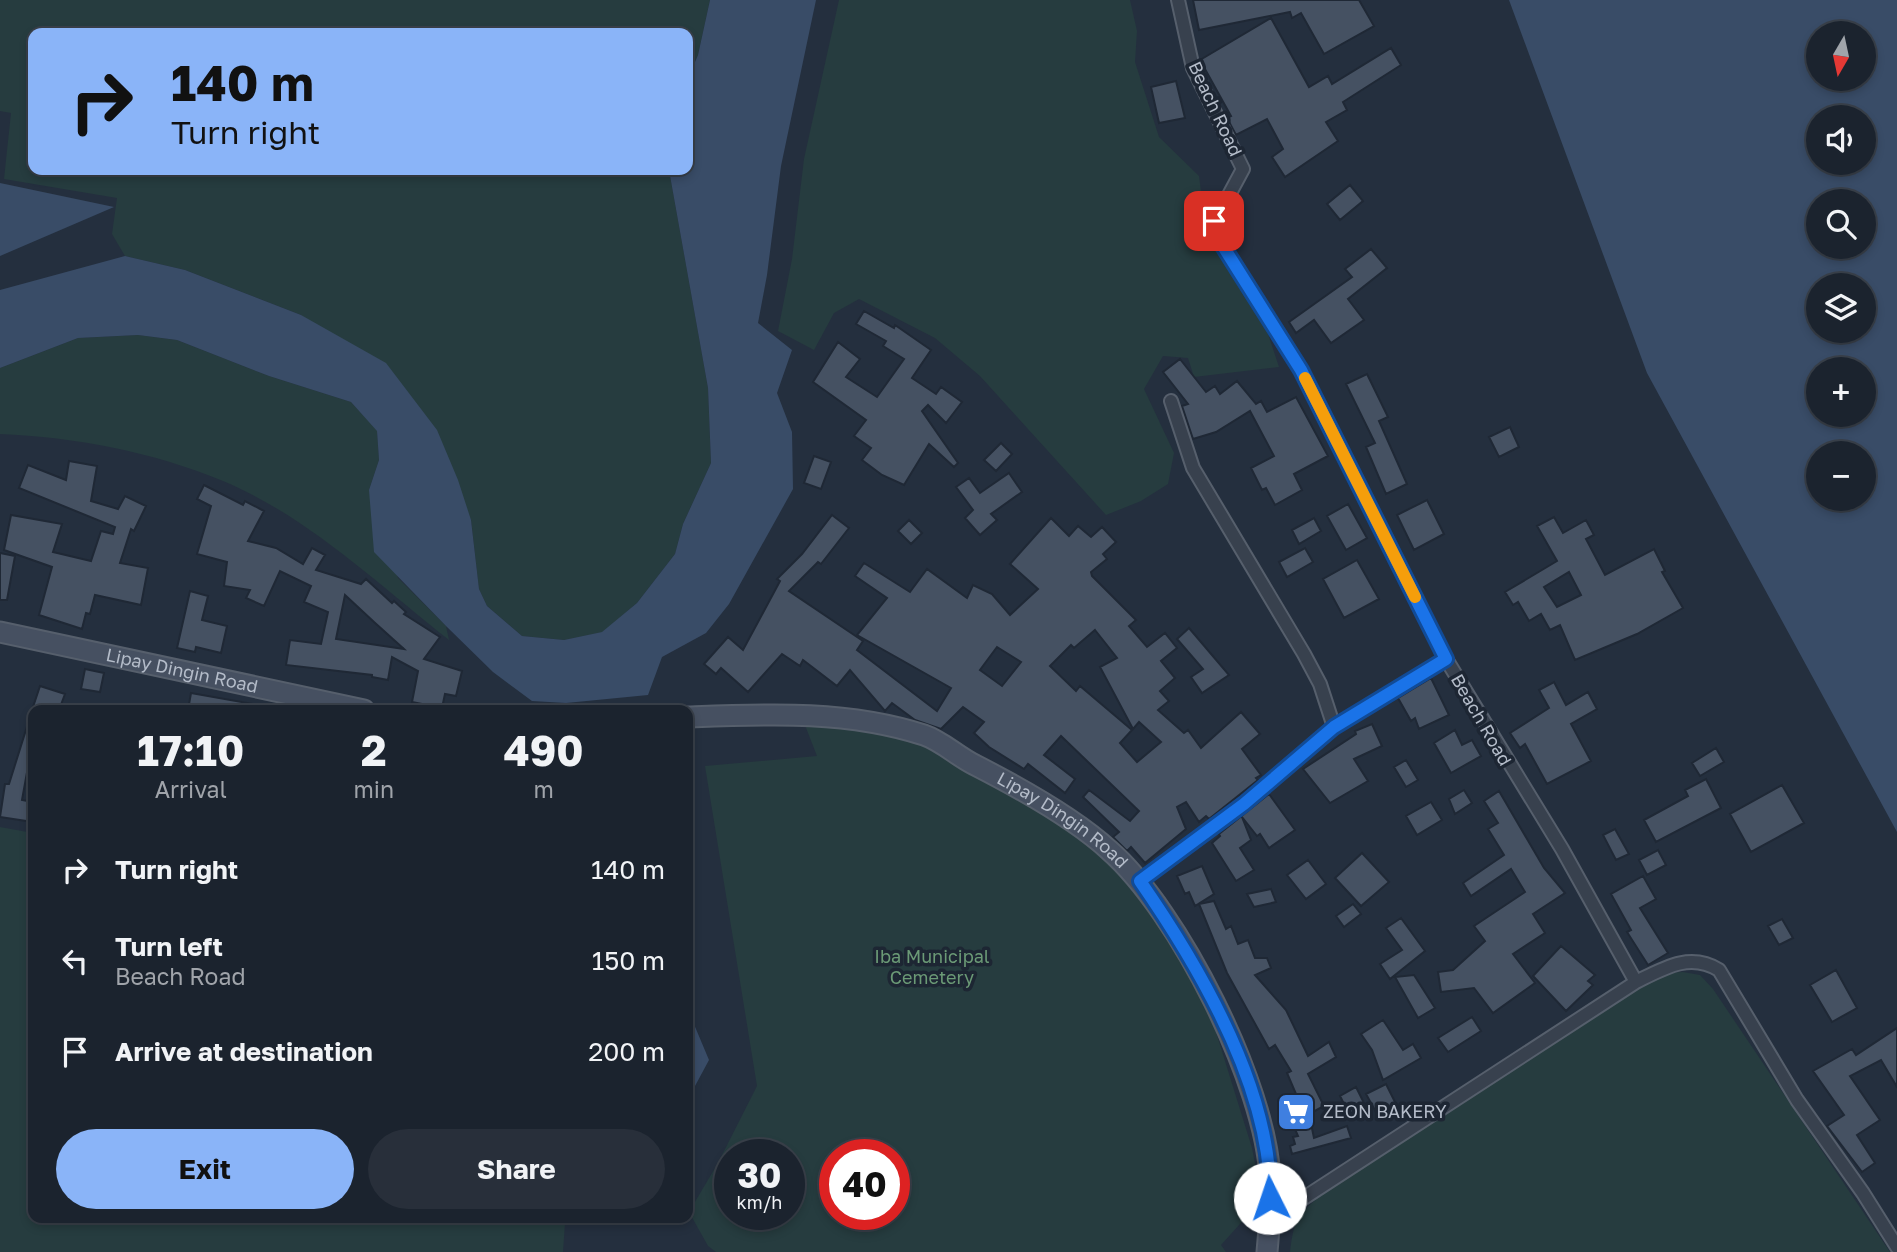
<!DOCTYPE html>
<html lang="en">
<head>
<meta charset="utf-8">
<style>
  body { margin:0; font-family:"Golos Text",sans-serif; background:#282f3a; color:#f1f3f6; height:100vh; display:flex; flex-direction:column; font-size:26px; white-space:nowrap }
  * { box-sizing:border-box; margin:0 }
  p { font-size:23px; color:#a0a4aa }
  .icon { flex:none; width:38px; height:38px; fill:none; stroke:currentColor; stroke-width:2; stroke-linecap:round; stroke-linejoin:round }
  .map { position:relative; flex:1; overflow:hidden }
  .details { position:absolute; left:28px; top:705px; width:665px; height:518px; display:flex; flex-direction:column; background:#1b232e; border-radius:14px; box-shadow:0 4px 10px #0003,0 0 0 2px #39404a }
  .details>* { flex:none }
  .guide { position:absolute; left:28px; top:28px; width:665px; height:147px; border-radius:14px; box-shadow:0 4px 10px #0003,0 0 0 2px #39404a; background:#8ab4f8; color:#111; overflow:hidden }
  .needle { width:46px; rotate:189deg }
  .fabs { position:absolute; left:1806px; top:21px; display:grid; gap:14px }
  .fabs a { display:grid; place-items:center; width:70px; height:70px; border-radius:50%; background:#1b232e; box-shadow:0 4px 10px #0003,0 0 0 2px #39404a; font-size:35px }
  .speed { position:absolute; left:714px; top:1139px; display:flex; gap:14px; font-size:35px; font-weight:700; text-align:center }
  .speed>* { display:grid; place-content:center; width:91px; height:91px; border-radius:50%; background:#1b232e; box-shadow:0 4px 10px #0003,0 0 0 2px #39404a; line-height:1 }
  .speed small { font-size:18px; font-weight:400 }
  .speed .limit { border:10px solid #d22; background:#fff; color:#111 }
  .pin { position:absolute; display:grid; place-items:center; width:60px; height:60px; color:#fff; margin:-30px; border-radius:14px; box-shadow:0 4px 10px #0006 }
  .me { position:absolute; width:77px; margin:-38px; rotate:356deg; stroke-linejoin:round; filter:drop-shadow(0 0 5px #0008) }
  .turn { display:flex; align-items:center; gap:24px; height:147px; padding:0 28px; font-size:32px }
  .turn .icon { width:91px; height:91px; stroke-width:2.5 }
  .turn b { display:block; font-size:49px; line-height:60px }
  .eta { display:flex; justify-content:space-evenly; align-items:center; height:119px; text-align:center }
  .eta b { font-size:42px; font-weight:700; line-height:49px }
  .action { display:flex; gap:14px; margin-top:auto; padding:14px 28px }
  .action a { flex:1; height:80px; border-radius:42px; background:#8ab4f8; color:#111; font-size:28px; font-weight:700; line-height:80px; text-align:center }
  .action a+a { background:#282f3a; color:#f1f3f6 }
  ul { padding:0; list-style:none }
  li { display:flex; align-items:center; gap:21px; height:91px; padding:0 28px }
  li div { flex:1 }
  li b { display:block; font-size:26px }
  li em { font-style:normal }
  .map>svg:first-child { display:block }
</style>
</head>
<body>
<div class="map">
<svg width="1897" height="1252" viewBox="0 0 1897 1252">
  <rect width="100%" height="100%" fill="#242f3e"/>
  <!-- green -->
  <path fill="#263c3f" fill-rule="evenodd" d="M 0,0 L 710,0 L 698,55 L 688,78 L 688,33 L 33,33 L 33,170 L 669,170 L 708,388 L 711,463 L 683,524 L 675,554 L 637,603 L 603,632 L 564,640 L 522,636 L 487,606 L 479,589 L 471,520 L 301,315 L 185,270 L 125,256 L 112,234 L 117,198 L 4,179 L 11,113 L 0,111 Z
    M 839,0 L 1130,0 L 1137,31 L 1135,62 L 1159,137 L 1199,176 L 1206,230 L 1262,316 L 1279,367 L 1194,377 L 1188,358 L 1163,356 L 1144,389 L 1174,453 L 1168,484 L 1141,501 L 1106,515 L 980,376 L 935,338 L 859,299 L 834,313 L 814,350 L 778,331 L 792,259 L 804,159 Z
    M 138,335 L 177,340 L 269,376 L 351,402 L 377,430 L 379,460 L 369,490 L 398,578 L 446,626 L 449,640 C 378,584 307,516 223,481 C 153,452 75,437 0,434 L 0,368 L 78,338 Z
    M 803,720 L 929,743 L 1106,853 L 1176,939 L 1211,1016 L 1252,1148 L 1258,1179 L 1257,1205 L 1221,1245 L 1226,1252 L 716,1252 L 708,1246 L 689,1212 L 718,1163 L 757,1086 L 705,766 L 817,756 ZM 730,1155 L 789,1155 L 789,1214 L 730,1214 ZM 835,1155 L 894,1155 L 894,1214 L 835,1214 Z
    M 0,827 L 33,833 L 33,1218 L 553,1218 L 565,1223 L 563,1252 L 0,1252 Z
    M 1683,972 L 1700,975 L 1713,989 L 1890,1252 L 1290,1252 C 1294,1221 1296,1216 1320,1196 L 1644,985 L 1667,973 Z"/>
  <!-- water -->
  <path fill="#394c67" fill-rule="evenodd" d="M 710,0 L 816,0 L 781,166 L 767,275 L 758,323 L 792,350 L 777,393 L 792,432 L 793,489 L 729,604 L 706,633 L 662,657 L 648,695 L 566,703 L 532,701 L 493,672 L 446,626 L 374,552 L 369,490 L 379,460 L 377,431 L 351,402 L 269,376 L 177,340 L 138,335 L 78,338 L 0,368 L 0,290 L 125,256 L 185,270 L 301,315 L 386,363 L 437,430 L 458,480 L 471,520 L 479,589 L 487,606 L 522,636 L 564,640 L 602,632 L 637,603 L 675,554 L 683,524 L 711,463 L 708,388 L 669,170 L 688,170 L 688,78 L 698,55 Z
    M 1509,0 L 1897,0 L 1897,832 L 1647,373 ZM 1818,33 L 1864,33 L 1864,79 L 1818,79 ZM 1818,117 L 1864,117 L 1864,163 L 1818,163 ZM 1818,201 L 1864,201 L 1864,247 L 1818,247 ZM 1818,285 L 1864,285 L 1864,331 L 1818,331 ZM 1818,369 L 1864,369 L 1864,415 L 1818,415 ZM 1818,453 L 1864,453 L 1864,499 L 1818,499 Z
    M 0,183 L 114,207 L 0,256 Z
    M 688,1010 L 709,1060 L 688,1099 Z"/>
  <!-- building -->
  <path fill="#455162" stroke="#1f2835" stroke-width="2" fill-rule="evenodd" d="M 1193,0 L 1359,0 L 1374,26 L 1324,54 L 1301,13 L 1292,18 L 1290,12 L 1199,30 Z
    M 1271,18 L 1309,87 L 1328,76 L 1332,84 L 1391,48 L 1401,65 L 1343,102 L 1347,110 L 1326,122 L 1338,141 L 1285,177 L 1272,157 L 1283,149 L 1267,119 L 1236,135 L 1227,118 L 1231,116 L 1200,60 Z
    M 1176,81 L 1185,118 L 1159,123 L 1151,87 Z
    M 1350,185 L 1363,201 L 1340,220 L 1327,204 Z
    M 1371,249 L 1387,268 L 1348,299 L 1364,320 L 1331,343 L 1314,320 L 1296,333 L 1289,322 L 1352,277 L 1345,269 Z
    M 864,311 L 894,328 L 895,325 L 931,350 L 912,378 L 936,394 L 941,387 L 962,402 L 946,423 L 928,405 L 922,411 L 958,463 L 954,467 L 929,444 L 904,485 L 882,475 L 862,460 L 871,448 L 854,436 L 866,420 L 813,382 L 838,342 L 860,359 L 846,377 L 877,397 L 904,359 L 883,346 L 886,341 L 856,324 Z
    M 1180,359 L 1206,392 L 1215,386 L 1220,394 L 1237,381 L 1256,404 L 1261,401 L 1267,412 L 1296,397 L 1328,456 L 1294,474 L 1302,490 L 1275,505 L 1266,488 L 1262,490 L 1251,468 L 1274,456 L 1250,411 L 1216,432 L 1193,439 L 1182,406 L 1188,404 L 1163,372 Z
    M 1367,374 L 1388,417 L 1379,421 L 1407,484 L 1386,494 L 1366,447 L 1375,443 L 1346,384 Z
    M 1510,427 L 1519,447 L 1499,457 L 1489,437 Z
    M 1001,443 L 1012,454 L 996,471 L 984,460 Z
    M 814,456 L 831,462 L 821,489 L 804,483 Z
    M 69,461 L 97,466 L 91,501 L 118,509 L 125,496 L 146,506 L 134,531 L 131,529 L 120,563 L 148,568 L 141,605 L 95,595 L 90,614 L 86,613 L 82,629 L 39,615 L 52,567 L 4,550 L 11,515 L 62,524 L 53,552 L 91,561 L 101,531 L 113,534 L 115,527 L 19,488 L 28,465 L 66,480 Z
    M 1009,473 L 1022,492 L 991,514 L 997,520 L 980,535 L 965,518 L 973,510 L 956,487 L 969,478 L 980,493 Z
    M 204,485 L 243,505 L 245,501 L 264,511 L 248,541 L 276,548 L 303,564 L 312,548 L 325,555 L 316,570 L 361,584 L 366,579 L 392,603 L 394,601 L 406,612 L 404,614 L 440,637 L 424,659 L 462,671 L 456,696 L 445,694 L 442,708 L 412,702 L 418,671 L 392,657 L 388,680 L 372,677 L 372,675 L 286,665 L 290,640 L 321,644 L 328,612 L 304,602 L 311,586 L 280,571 L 264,606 L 246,598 L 250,590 L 224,586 L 227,562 L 197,554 L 211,506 L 197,499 ZM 345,595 L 374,622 L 404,649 L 336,639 Z
    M 1427,500 L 1444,534 L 1414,550 L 1397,515 Z
    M 1348,504 L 1367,538 L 1346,550 L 1327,516 Z
    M 832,515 L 849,528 L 821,564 L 818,562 L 789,591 L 863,641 L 857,650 L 937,711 L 951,688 L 857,635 L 887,598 L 855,576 L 864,563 L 910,592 L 927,569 L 967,598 L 973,585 L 992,594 L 1010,615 L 1038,589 L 1010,564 L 1051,518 L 1069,536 L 1078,526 L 1091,537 L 1102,527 L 1116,542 L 1103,554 L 1107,559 L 1091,572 L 1092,576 L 1136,620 L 1129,626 L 1147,647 L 1165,633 L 1177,648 L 1161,661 L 1175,678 L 1160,691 L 1169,701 L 1158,710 L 1184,733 L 1188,730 L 1201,748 L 1241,712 L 1260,734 L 1242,749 L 1261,775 L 1256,778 L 1258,780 L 1209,819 L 1206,816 L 1199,822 L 1186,802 L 1177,807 L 1186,829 L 1145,863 L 1131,847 L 1127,851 L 1113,837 L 1119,832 L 1083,797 L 1089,790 L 1130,821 L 1139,811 L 1061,736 L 1044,755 L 1075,779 L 1065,793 L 1028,764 L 1024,769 L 989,747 L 974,733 L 984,722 L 963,707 L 941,729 L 915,720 L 892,703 L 885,711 L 850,670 L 837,686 L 803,660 L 800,666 L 782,654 L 748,692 L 721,668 L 716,674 L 704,664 L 728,637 L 743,650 L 780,581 L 777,579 L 802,554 ZM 1095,630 L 1117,658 L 1100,667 L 1133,729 L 1139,722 L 1161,742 L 1137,762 L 1120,743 L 1132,730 L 1080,686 L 1076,691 L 1050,666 L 1071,645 L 1074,648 ZM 997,647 L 1021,662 L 1002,686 L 980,670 Z
    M 1554,517 L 1563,533 L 1586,520 L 1594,535 L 1586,539 L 1605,575 L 1654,549 L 1665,571 L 1662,572 L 1683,608 L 1637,634 L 1575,660 L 1560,625 L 1550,630 L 1541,614 L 1529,621 L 1518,602 L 1513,605 L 1505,592 L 1557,561 L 1537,526 ZM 1569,572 L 1581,595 L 1557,607 L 1544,587 Z
    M 1314,518 L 1321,531 L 1299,544 L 1292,530 Z
    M 909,520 L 922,533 L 911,544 L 898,531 Z
    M 1305,548 L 1313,562 L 1287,577 L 1279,562 Z
    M 0,553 L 15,556 L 7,600 L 0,600 Z
    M 1357,560 L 1379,599 L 1344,618 L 1323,579 Z
    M 190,591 L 208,596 L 202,620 L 227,626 L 221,653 L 196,647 L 195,652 L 177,648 Z
    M 1189,628 L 1229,675 L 1202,693 L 1191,677 L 1203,669 L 1177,639 Z
    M 85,669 L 104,673 L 100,692 L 81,689 Z
    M 1431,678 L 1449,715 L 1419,729 L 1415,718 L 1411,721 L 1398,698 Z
    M 1554,682 L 1566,705 L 1588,692 L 1597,709 L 1571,724 L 1591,761 L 1547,784 L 1525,744 L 1520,748 L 1510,733 L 1549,708 L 1539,690 Z
    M 40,686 L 65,694 L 59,710 L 32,710 Z
    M 191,693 L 253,704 L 253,710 L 188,710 Z
    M 30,717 L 33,717 L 33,768 L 28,767 L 22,800 L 33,802 L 33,822 L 0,817 L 5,784 L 9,784 Z
    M 1372,724 L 1382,746 L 1354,759 L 1368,781 L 1330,803 L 1303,769 L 1356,734 L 1355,731 Z
    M 1455,730 L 1462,745 L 1472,740 L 1481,756 L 1451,773 L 1434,743 Z
    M 1716,748 L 1724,762 L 1700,776 L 1692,763 Z
    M 1406,760 L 1418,780 L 1406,787 L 1394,767 Z
    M 1706,779 L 1721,808 L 1656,842 L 1644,820 L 1688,796 L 1685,790 Z
    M 1782,785 L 1804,823 L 1751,852 L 1730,814 Z
    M 1464,790 L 1472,803 L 1455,814 L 1449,799 Z
    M 1499,791 L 1544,868 L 1565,893 L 1533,914 L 1545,933 L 1513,954 L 1535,983 L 1493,1013 L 1474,988 L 1441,992 L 1438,972 L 1453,970 L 1485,941 L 1474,926 L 1525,892 L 1511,869 L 1471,896 L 1463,883 L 1504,855 L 1488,829 L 1498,823 L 1484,801 Z
    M 1269,794 L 1295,830 L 1269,848 L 1260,834 L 1257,836 L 1242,817 L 1251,840 L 1240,848 L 1254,870 L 1236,881 L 1212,843 L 1220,836 L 1219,834 Z
    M 1431,802 L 1442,820 L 1417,835 L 1406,816 Z
    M 1615,829 L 1629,854 L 1616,860 L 1603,835 Z
    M 1658,850 L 1666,865 L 1647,875 L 1639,860 Z
    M 1362,853 L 1389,882 L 1361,906 L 1335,878 Z
    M 1308,860 L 1326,884 L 1306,899 L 1287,875 Z
    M 1202,866 L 1214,894 L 1195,906 L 1189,892 L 1185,894 L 1177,876 Z
    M 1643,876 L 1656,899 L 1640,908 L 1668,953 L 1648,965 L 1627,932 L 1631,930 L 1611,894 Z
    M 1271,889 L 1276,902 L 1254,907 L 1247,894 Z
    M 1214,901 L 1226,929 L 1231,926 L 1238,944 L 1248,940 L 1255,958 L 1267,958 L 1271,968 L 1255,975 L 1286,1010 L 1308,1056 L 1329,1042 L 1336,1057 L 1308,1074 L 1324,1106 L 1309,1114 L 1314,1138 L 1347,1126 L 1351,1138 L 1292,1154 L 1290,1146 L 1295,1144 L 1293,1137 L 1298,1136 L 1282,1099 L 1296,1094 L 1287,1073 L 1291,1071 L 1275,1045 L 1269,1049 L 1227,973 L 1199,904 Z
    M 1353,904 L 1361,914 L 1344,927 L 1336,916 Z
    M 1401,918 L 1425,951 L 1390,979 L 1380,964 L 1402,950 L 1386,928 Z
    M 1782,919 L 1793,938 L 1779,945 L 1768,926 Z
    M 1561,946 L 1595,975 L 1588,981 L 1593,985 L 1566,1011 L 1533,976 Z
    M 1836,970 L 1857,1008 L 1832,1022 L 1810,985 Z
    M 1414,975 L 1435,1008 L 1418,1018 L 1395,977 Z
    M 1472,1017 L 1481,1031 L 1448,1052 L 1438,1038 Z
    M 1383,1020 L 1403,1050 L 1413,1044 L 1421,1058 L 1383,1080 L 1372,1050 L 1361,1034 Z
    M 1897,1028 L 1897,1087 L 1881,1060 L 1850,1076 L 1880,1120 L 1857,1135 L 1875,1163 L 1862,1172 L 1827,1126 L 1844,1115 L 1813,1071 L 1852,1049 L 1856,1055 Z
    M 1386,1084 L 1396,1104 L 1377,1114 L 1366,1094 Z
    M 1356,1087 L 1365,1105 L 1349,1114 L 1340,1096 Z"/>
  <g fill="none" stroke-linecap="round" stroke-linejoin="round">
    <defs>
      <path id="street" d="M 1178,0 L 1193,68 L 1243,169 L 1215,221 L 1221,243 L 1301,370 L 1446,659 L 1562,849 L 1636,982
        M 1171,401 L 1193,468 L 1304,654 L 1320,684 L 1334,727
        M 1140,881 L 1244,804 L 1334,727 L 1446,659
        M 1270,1220 L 1636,982 C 1664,968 1690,952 1719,970 L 1797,1100 L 1863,1193 L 1897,1247"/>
      <g id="secondary">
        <path id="s1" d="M 0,632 L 364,710"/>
        <path id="s2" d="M 688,717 C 767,714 847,710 924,735 C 942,741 958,757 975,765 C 1018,787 1073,817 1109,850 C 1179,911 1266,1085 1270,1178 C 1272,1202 1269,1228 1267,1252"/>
      </g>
    </defs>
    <!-- street casing -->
    <use href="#street" stroke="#565f6c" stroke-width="16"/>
    <!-- secondary casing -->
    <use href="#secondary" stroke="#565f6c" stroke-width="23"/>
    <!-- street -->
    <use href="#street" stroke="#38414e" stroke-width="12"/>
    <!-- secondary -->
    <use href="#secondary" stroke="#465061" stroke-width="19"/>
  </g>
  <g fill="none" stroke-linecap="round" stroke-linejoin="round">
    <defs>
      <path id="route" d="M 1214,221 L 1221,243 L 1301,370 L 1446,659 L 1334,727 L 1244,804 L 1140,881 C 1199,966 1272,1091 1270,1198"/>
    </defs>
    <!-- route casing -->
    <use href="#route" stroke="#114b97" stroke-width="18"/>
    <!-- route -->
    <use href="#route" stroke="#1a73e8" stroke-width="12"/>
    <!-- slow -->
    <path stroke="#f59e0b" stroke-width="12" d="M 1305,378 L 1415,597"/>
  </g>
  <!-- icons -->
  <defs>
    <symbol id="supermarket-square" viewBox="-11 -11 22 22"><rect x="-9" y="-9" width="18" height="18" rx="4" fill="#3f7fe0" stroke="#1d2633"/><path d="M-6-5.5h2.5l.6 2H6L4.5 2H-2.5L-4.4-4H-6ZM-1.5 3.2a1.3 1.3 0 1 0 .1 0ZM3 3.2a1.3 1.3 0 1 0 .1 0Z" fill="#fff"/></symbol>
  </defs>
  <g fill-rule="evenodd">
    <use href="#supermarket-square" x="1274" y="1090" width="44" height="44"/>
  </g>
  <g text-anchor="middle" stroke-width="7" stroke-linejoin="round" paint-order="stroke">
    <!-- street labels -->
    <g font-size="18" fill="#b4bcc9" stroke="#1d2633">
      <text transform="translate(1215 109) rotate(65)" y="6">Beach Road</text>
      <text dy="6" stroke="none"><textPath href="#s1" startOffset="186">Lipay Dingin Road</textPath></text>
      <text transform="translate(1481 720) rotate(60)" y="6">Beach Road</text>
      <text dy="6" stroke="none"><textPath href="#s2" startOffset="401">Lipay Dingin Road</textPath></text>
    </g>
    <!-- park labels -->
    <g font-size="18" fill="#6b9a76" stroke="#1d2633">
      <text x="932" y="963">Iba Municipal<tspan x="932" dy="21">Cemetery</tspan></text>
    </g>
    <!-- poi labels -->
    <g font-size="18" fill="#b4bcc9" stroke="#1d2633" text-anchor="start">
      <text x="1323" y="1118">ZEON BAKERY</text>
    </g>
  </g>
</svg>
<div class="fabs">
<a><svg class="needle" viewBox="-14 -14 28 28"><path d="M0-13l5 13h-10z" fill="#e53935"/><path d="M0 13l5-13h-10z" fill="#a0a4aa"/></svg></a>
<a><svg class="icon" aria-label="sound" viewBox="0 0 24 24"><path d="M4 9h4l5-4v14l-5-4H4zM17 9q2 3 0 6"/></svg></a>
<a><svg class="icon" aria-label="search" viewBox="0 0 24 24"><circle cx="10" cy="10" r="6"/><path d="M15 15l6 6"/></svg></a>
<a><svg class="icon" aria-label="layers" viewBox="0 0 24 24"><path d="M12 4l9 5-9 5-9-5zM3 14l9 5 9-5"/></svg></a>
<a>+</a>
<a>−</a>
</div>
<div class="speed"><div>30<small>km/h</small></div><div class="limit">40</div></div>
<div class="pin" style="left:1214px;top:221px;background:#d93025"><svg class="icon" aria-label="arrive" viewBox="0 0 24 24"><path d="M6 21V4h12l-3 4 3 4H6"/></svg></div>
<svg class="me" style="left:1270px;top:1198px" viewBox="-20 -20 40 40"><circle r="19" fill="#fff"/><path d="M0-13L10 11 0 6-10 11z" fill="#1a73e8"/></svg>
<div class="guide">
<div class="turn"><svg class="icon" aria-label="right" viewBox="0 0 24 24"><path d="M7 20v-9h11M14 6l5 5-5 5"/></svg><div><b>140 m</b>Turn right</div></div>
</div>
<section class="details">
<div class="eta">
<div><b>17:10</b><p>Arrival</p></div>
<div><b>2</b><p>min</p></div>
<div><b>490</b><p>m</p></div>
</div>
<ul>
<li><svg class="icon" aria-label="right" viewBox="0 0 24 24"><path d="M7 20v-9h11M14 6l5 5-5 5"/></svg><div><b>Turn right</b></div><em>140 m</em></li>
<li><svg class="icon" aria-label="left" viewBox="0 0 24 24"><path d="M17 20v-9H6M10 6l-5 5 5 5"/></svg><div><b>Turn left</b><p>Beach Road</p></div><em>150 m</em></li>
<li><svg class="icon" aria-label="arrive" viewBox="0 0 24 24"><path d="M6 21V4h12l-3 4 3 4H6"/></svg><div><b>Arrive at destination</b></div><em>200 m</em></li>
</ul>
<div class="action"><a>Exit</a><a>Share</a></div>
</section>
</div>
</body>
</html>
